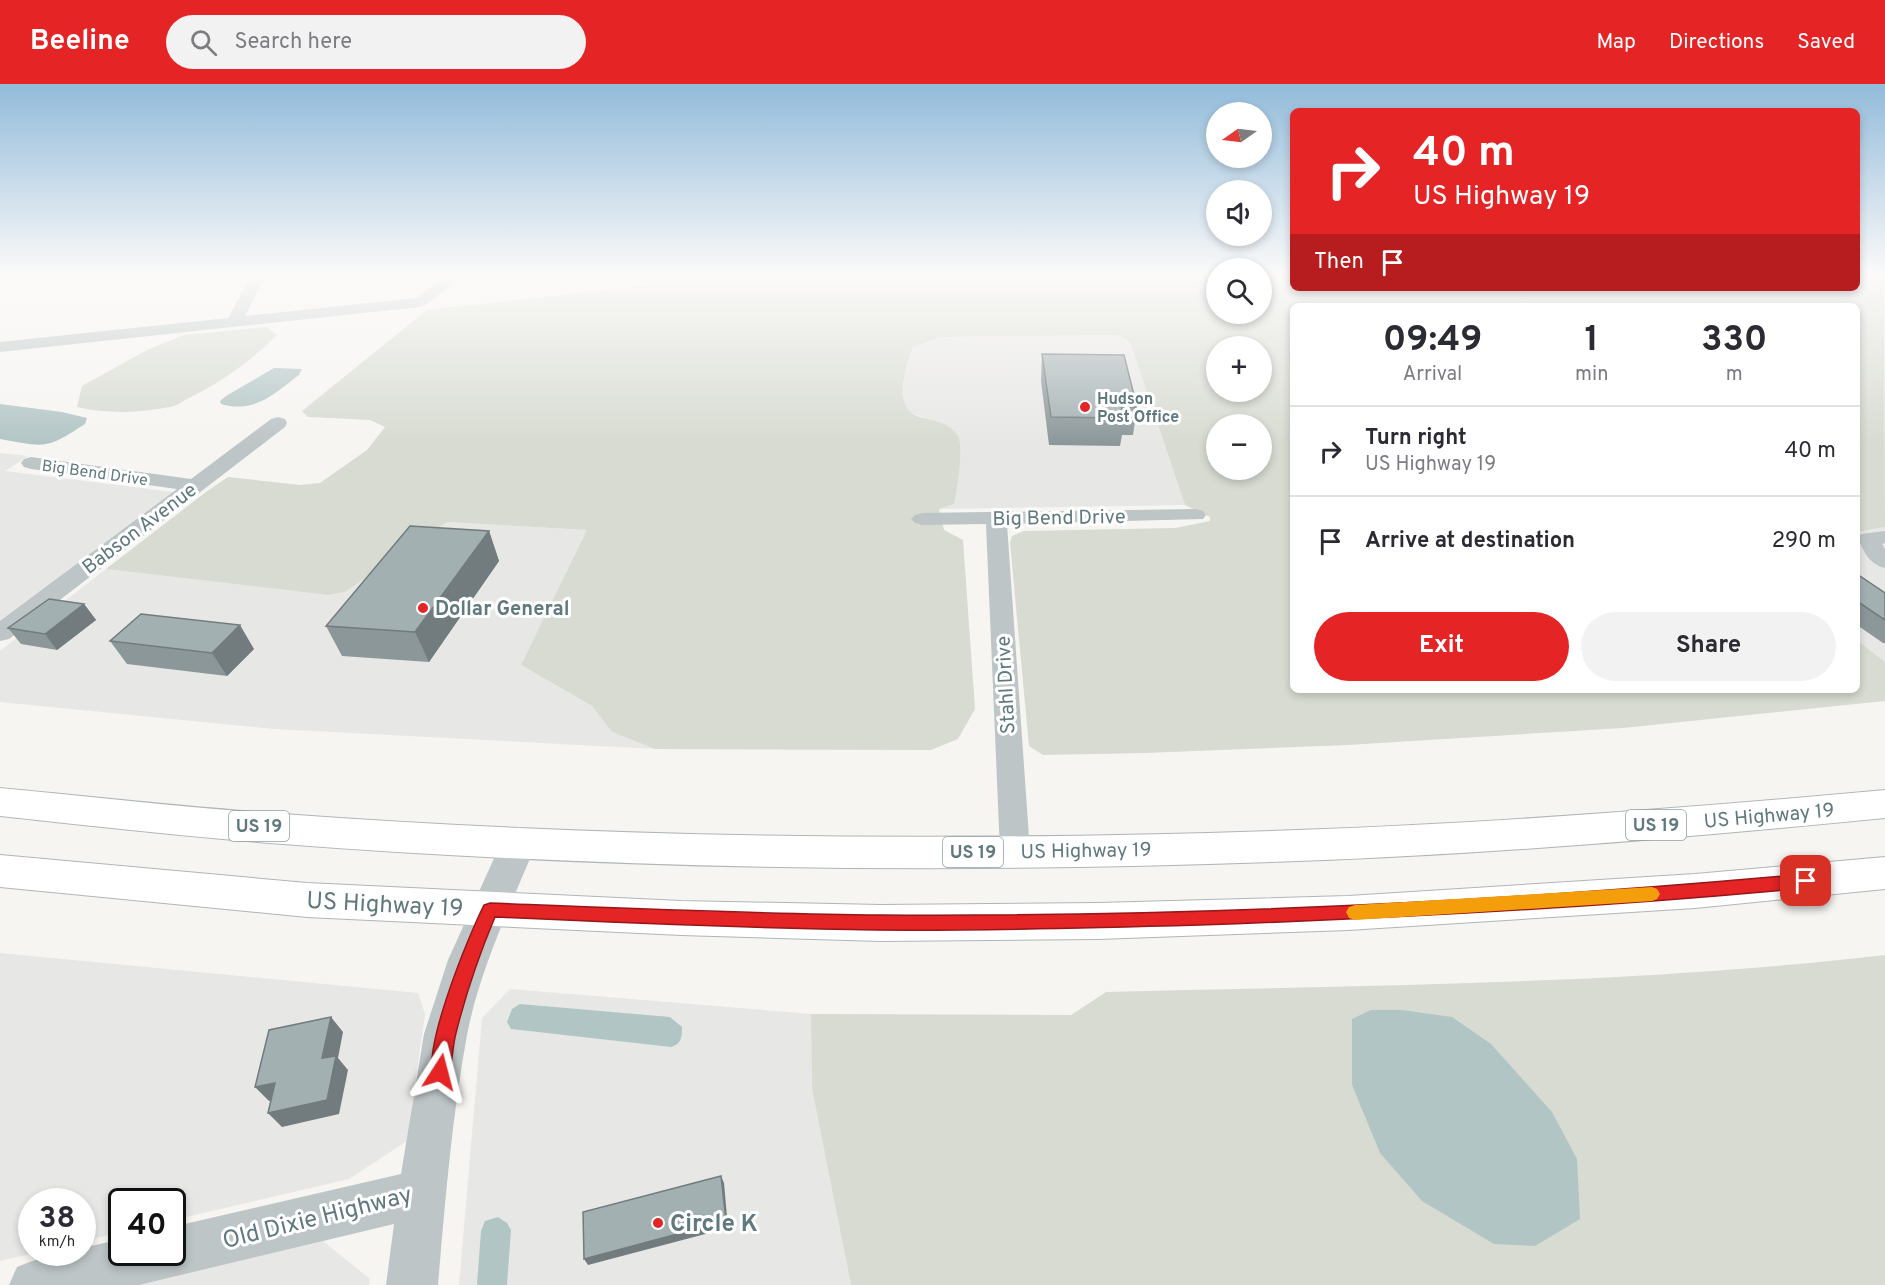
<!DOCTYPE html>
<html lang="en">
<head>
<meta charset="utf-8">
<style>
  body { margin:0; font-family:Overpass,sans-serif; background:#f2f2f3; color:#2b2b33; height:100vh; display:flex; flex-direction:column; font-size:22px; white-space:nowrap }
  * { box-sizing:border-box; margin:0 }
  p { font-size:20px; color:#7c7c81 }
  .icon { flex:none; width:33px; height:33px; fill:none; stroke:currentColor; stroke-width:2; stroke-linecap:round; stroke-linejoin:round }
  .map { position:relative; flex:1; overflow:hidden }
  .side { position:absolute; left:1290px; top:219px; width:570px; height:390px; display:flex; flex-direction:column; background:#fff; border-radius:9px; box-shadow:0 3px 9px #0003 }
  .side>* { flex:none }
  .hud { position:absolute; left:1290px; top:24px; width:570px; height:183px; border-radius:9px; box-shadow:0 3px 9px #0003; background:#e52426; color:#fff; overflow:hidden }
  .needle { width:39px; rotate:256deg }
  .buttons { position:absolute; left:1206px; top:18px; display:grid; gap:12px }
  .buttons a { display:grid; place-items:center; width:66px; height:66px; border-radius:50%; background:#fff; box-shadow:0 3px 9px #0003; font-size:30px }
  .speed { position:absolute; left:18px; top:1104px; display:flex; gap:12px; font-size:30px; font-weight:700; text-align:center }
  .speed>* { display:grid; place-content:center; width:78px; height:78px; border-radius:50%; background:#fff; box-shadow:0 3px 9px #0003; line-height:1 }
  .speed small { font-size:15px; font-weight:400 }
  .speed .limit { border:3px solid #111; border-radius:9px; background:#fff; color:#111 }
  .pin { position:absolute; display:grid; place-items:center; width:51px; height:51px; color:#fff; margin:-26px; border-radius:12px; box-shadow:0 3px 9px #0006 }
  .me { position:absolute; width:66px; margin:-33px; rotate:9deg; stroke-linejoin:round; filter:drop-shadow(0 0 4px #0008) }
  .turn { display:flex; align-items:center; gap:21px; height:126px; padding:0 24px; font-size:27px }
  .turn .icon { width:78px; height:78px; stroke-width:2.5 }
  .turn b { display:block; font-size:42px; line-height:51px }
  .then { display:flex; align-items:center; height:57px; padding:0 24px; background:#0003; gap:12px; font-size:22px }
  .eta { display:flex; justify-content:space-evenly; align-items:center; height:102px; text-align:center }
  .eta b { font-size:36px; font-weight:700; line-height:42px }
  .button { display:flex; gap:12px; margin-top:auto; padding:12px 24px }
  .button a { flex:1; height:69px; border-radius:36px; background:#e52426; color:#fff; font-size:24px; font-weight:700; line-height:69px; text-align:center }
  .button a+a { background:#f2f2f3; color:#2b2b33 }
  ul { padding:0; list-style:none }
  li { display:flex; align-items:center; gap:18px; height:90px; padding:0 24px; border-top:2px solid #e1e1e2 }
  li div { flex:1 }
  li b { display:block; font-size:22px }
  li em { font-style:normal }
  header { display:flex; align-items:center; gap:36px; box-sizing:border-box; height:84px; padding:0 30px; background:#e52426; color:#fff }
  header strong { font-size:28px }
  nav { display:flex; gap:33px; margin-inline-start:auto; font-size:21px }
  .search { width:420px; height:54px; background:#f2f2f3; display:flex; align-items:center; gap:15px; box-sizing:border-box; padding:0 21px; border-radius:33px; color:#7c7c81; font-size:22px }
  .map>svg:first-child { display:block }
</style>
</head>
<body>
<header>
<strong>Beeline</strong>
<div class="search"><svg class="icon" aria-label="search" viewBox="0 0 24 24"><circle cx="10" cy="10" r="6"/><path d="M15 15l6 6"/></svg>Search here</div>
<nav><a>Map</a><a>Directions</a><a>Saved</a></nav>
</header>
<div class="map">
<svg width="1885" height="1201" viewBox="0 0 1885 1201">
  <rect width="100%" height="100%" fill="#f6f5f2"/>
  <!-- built -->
  <path fill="#e7e7e6" d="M 1118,251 L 1130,258 L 1185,421 L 939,425 L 925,334 L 909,328 L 902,317 L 906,278 L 913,263 L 940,253 Z
    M 0,369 L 28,372 L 5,387 L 173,408 L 0,538 Z
    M 447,438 L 588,446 L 521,581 L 592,622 L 612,648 L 655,665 L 275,645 L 0,618 L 0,567 L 106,485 L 328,511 L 345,508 Z
    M 1885,443 L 1885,578 L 1857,556 L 1857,448 Z
    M 0,869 L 418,909 L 425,930 L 407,1057 L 349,1095 L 173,1136 L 172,1118 L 122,1118 L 121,1148 L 83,1157 L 82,1118 L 32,1118 L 32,1168 L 35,1169 L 0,1177 Z
    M 510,905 L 811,930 L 812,1005 L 851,1201 L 459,1201 L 482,934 Z
    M 323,1157 L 370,1195 L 369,1201 L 138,1201 Z"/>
  <!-- green -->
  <path fill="#d7dbd1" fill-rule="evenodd" d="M 729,192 L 1216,192 L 1216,230 L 1262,230 L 1262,192 L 1293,192 L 1293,204 L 1857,204 L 1857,192 L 1884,192 L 1885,443 L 1857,448 L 1857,222 L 1293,222 L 1293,606 L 1857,606 L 1857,556 L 1885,578 L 1885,617 L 1623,644 L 1348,661 L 1144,669 L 1043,671 L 1029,662 L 1010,459 L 1012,452 L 1024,447 L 1175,444 L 1210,437 L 1210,433 L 1185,421 L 1130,258 L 1118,251 L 940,253 L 913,263 C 907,276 905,287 903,302 C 899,347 941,325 958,352 C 964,363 957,407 954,420 L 939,425 L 944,446 L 963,456 L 975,625 L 958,655 L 931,666 L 655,665 L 612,648 L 592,622 L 521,581 L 587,446 L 447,438 L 345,508 L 328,511 L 106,485 L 206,408 L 228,393 L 300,401 L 320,399 L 367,366 L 385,343 L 370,336 L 308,333 L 302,327 L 427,226 ZM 1216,262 L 1262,262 L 1262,308 L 1216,308 ZM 1216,340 L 1262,340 L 1262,386 L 1216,386 Z
    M 267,243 L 277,251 C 251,277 223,297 191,313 C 184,316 177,322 170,323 C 141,329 106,330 77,323 L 82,302 L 147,266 L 184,251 Z
    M 1885,871 L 1885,1201 L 851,1201 L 812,1005 L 811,930 L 1071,931 L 1106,908 C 1366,901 1627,901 1885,871 Z"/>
  <!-- water -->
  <path fill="#b2c5c5" d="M 274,284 L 302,285 L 299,291 C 275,309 255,330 221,320 L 220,317 L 226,312 Z
    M 0,320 L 62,328 L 87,334 L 85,340 C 45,366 46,363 0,355 Z
    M 520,920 L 670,933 L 682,943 C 682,954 681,960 671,963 L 511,945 L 507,938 L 512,925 Z
    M 1371,926 L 1402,926 L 1452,933 L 1491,960 L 1552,1028 L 1577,1075 L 1580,1135 L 1535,1162 L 1494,1160 L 1422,1117 L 1380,1069 L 1352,1001 L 1352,935 Z
    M 498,1133 L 507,1139 L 511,1146 L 507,1201 L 477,1201 L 481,1147 L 485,1137 Z"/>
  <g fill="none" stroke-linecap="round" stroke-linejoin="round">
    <defs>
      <path id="trunk" d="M 0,704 C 94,713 189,724 283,730 C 621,755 960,758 1298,746 C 1494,739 1690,724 1885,706 L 1885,734 C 1690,753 1494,770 1298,777 C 961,790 620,786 283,760 C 189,753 94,742 0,732 Z
        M 0,771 L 307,799 L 681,817 L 881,821 L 1098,819 L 1348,812 L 1695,790 L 1885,773 L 1885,805 L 1695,824 L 1348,846 L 1098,855 L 881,857 L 681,851 L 307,833 L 0,803 Z"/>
    </defs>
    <!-- trunk casing -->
    <use href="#trunk" stroke="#afb6b8" stroke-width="2"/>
    <!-- minor -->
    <path fill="#bec5c7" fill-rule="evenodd" d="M 251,192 L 265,192 L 245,232 L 416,214 L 440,196 L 442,192 L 456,192 L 452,201 L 425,221 L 420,223 L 0,268 L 0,258 L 228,234 Z
      M 278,333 L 285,335 L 287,339 L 285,343 L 9,555 L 0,557 L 0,537 L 177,405 L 31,385 L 24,383 L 21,379 L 24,375 L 31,373 L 191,395 L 271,335 Z
      M 1196,425 L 1203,427 L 1206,431 L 1203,435 L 1007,440 L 1030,767 L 1026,775 L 1015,779 L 1004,775 L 1000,767 L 986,440 L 922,441 L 915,439 L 911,435 L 915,431 L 922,429 Z
      M 1885,447 L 1885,459 L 1882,460 L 1885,465 L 1885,484 C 1869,480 1865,469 1858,455 L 1861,450 Z"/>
    <!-- tertiary -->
    <path fill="#bec5c7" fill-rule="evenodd" d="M 519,743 L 532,748 L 537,758 C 511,821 480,884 467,951 C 452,1033 445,1118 438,1201 L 386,1201 L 394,1140 L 139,1201 L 9,1201 L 17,1183 C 39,1174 59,1168 82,1168 L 82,1164 L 122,1155 L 122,1168 L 172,1168 L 172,1143 L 401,1090 L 424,950 L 448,876 L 506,748 Z"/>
    <!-- trunk -->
    <use href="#trunk" fill="#fff" fill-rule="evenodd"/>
  </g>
  <!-- wall -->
  <path fill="#8c9799" d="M 1042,270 L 1137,323 L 1133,351 L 1122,351 L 1120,362 L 1049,361 L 1041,297 Z
    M 489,447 L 499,477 L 429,578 L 342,572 L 326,542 Z
    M 1857,490 L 1885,509 L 1885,559 L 1883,559 L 1857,541 Z
    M 84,520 L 96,536 L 57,566 L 21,560 L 8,544 Z
    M 110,557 L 254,565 L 227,592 L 127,580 Z"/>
  <!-- shaded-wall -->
  <path fill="#727b7d" d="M 489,447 L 499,477 L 429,578 L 415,548 Z
    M 84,520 L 96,536 L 57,566 L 45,550 Z
    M 240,541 L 254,565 L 227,592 L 212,569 Z
    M 331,933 L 343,948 L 338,974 L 348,986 L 339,1030 L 282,1043 L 268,1029 L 322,974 Z
    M 275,999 L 289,1013 L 269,1017 L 255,1003 Z
    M 721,1092 L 724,1099 L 728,1144 L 588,1181 L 584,1175 Z"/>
  <!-- building -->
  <path fill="#a3b0b2" stroke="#727b7d" stroke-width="1.5" d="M 1042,270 L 1124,271 L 1137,323 L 1121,323 L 1124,334 L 1051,333 Z
    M 410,442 L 489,447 L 415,548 L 326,542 Z
    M 1857,490 L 1885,509 L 1885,536 L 1857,517 Z
    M 49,515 L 84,520 L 45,550 L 8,544 Z
    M 141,530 L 240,541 L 212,569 L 110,557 Z
    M 331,933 L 322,974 L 336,972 L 327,1016 L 268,1029 L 275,999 L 255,1003 L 269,946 Z
    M 721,1092 L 726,1137 L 584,1175 L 583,1128 Z"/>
  <!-- sky -->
  <linearGradient id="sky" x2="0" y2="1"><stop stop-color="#92bbda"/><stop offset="0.53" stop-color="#fbfaf9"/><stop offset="1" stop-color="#fbfaf9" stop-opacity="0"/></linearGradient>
  <rect width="1885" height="360" fill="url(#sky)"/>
  <!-- route -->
  <path fill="#e52426" stroke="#951719" stroke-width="1.5" d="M 1806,790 L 1812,792 L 1814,797 L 1812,802 L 1806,804 C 1605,823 1402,834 1200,841 C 1093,844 985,847 877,846 C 750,844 622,839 495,833 C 479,871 466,909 456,949 C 452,964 453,980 447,995 L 440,997 L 434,995 C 421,966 469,851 484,821 L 490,819 C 620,824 750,830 880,831 C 1189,833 1499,818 1806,790 Z"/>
  <!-- slow -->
  <path fill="#f59e0b" d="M 1652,803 L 1657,805 L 1660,810 L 1657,815 L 1652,817 L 1355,836 L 1349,834 L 1346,828 L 1349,823 L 1355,821 Z"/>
  <!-- markers -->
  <g fill="#e52426" stroke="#fff" stroke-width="2">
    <circle cx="1085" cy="323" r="6"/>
    <circle cx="423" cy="524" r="6"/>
    <circle cx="658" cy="1139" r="6"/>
  </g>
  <g text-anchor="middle" stroke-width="6" stroke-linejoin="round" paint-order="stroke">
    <!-- far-poi labels -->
    <g font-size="16" font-weight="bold" fill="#60797e" stroke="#fff" text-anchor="start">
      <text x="1097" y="320">Hudson<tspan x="1097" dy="18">Post Office</tspan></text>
    </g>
    <!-- far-street labels -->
    <g font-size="16" fill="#60797e" stroke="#fff">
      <text transform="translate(95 388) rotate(8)" y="6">Big Bend Drive</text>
    </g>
    <!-- shield labels -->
    <g fill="#fff" stroke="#90a1a5" stroke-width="1.5">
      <rect x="1626" y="726" width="60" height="30" rx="4.5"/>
      <rect x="229" y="727" width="60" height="30" rx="4.5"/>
      <rect x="943" y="753" width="60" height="30" rx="4.5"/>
    </g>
    <g font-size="18" font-weight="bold" fill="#60797e">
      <text x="1656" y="747">US 19</text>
      <text x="259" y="748">US 19</text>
      <text x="973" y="774">US 19</text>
    </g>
    <!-- street labels -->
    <g font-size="20" fill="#60797e" stroke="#fff">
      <text transform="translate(1059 433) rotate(-1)" y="7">Big Bend Drive</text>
      <text transform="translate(139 444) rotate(-37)" y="7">Babson Avenue</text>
      <text transform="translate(1005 601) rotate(-93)" y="7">Stahl Drive</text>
      <text transform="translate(1769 731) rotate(-5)" y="7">US Highway 19</text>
      <text transform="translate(1086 766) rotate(-1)" y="7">US Highway 19</text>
    </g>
    <!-- poi labels -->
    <g font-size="20" font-weight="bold" fill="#60797e" stroke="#fff" text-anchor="start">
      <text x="435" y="531">Dollar General</text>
    </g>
    <!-- near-street labels -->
    <g font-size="24" fill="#60797e" stroke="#fff">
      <text transform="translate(385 820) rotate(3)" y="8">US Highway 19</text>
      <text transform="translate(317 1133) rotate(-14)" y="8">Old Dixie Highway</text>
    </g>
    <!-- near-poi labels -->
    <g font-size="24" font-weight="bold" fill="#60797e" stroke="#fff" text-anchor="start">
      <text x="670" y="1147">Circle K</text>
    </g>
  </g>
</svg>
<div class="buttons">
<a><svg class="needle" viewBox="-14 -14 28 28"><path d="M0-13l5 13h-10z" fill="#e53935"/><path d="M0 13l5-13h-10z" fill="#7c7c81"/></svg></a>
<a><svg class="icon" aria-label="sound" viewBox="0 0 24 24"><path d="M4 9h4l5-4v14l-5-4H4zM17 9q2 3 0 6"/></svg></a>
<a><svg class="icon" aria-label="search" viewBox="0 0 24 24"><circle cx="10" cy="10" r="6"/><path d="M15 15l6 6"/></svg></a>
<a>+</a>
<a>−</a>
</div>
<div class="speed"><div>38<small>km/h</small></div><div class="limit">40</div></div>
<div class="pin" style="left:1806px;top:797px;background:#d93025"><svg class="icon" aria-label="arrive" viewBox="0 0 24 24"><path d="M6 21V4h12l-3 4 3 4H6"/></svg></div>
<svg class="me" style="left:440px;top:988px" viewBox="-20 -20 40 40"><path d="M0-17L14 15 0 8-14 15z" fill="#e52426" stroke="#fff" stroke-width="4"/></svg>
<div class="hud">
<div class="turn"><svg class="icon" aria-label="right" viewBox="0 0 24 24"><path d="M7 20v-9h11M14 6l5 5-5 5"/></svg><div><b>40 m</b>US Highway 19</div></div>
<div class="then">Then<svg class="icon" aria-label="arrive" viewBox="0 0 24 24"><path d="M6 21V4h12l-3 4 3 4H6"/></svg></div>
</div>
<section class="side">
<div class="eta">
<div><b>09:49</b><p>Arrival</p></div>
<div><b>1</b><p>min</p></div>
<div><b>330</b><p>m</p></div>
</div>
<ul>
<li><svg class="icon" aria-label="right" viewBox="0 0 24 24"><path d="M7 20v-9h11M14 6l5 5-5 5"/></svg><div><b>Turn right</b><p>US Highway 19</p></div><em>40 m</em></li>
<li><svg class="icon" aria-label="arrive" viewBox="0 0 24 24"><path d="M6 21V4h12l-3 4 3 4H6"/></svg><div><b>Arrive at destination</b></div><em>290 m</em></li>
</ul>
<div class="button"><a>Exit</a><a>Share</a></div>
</section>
</div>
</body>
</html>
